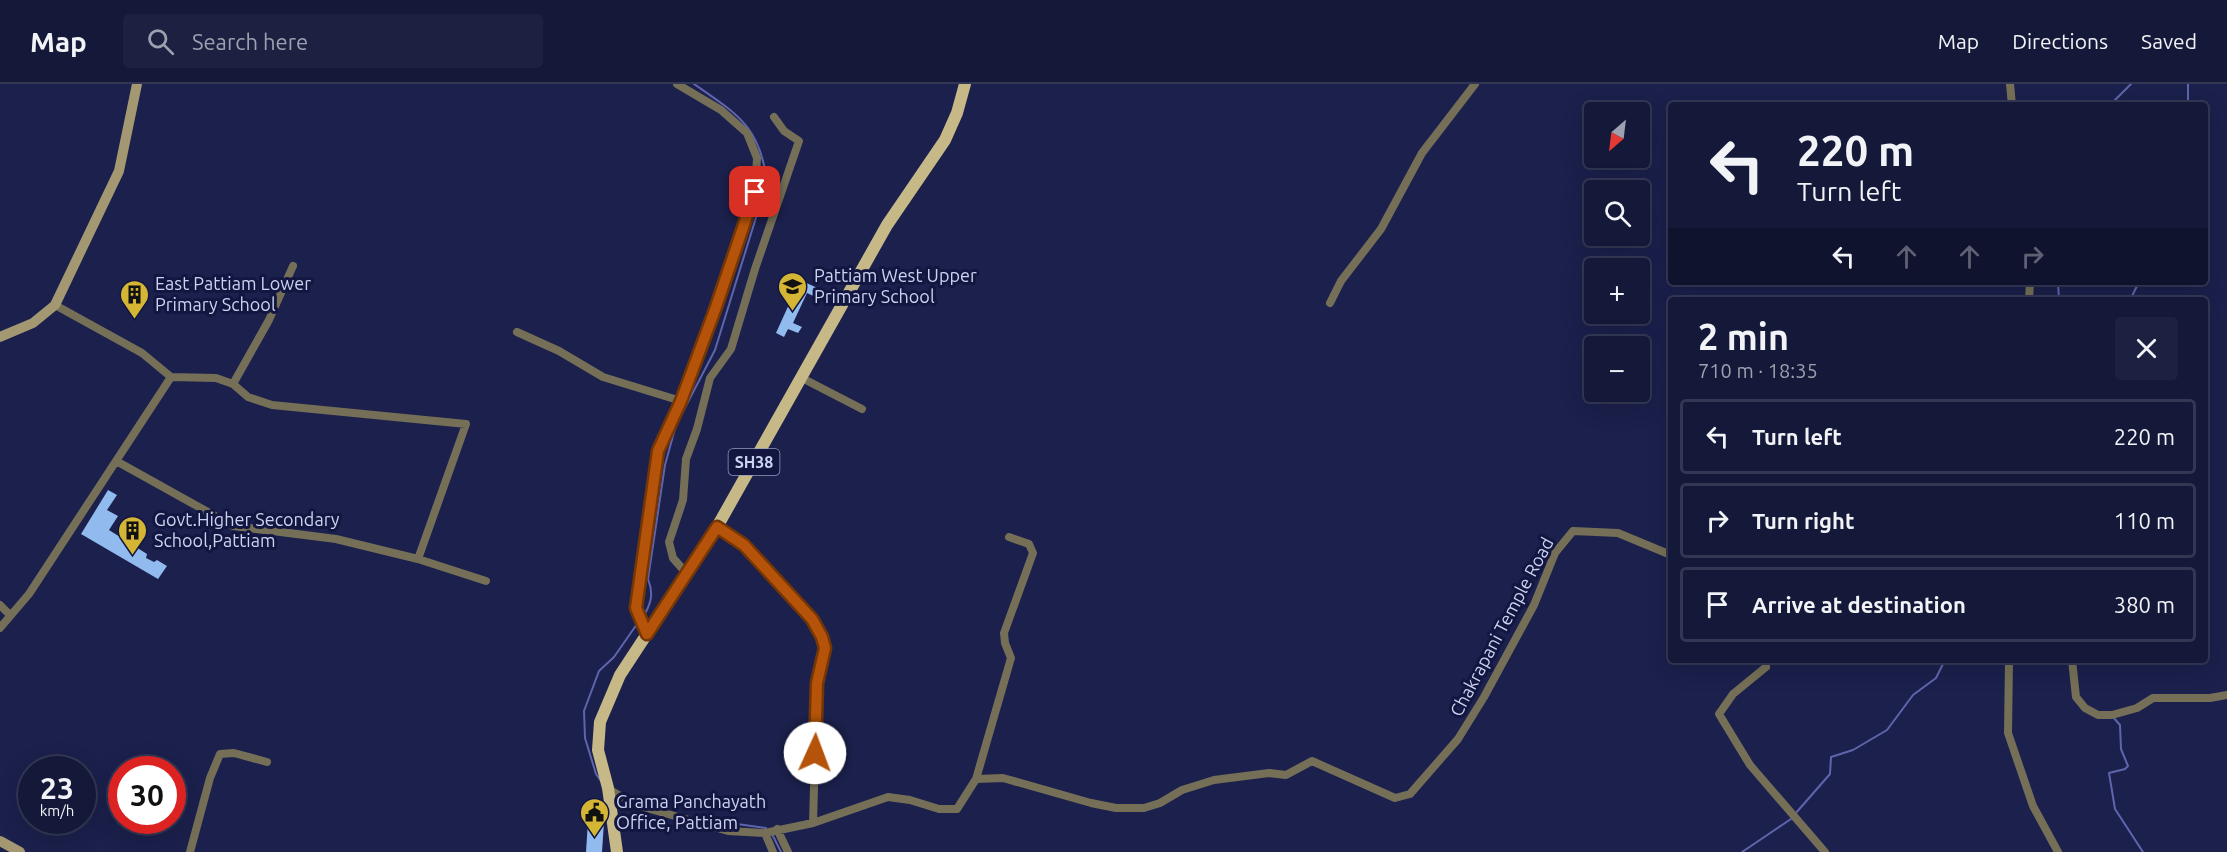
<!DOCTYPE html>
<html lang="en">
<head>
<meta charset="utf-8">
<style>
  body { margin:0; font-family:Ubuntu,sans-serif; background:#1d2141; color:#f1f3f6; height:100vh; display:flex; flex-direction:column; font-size:22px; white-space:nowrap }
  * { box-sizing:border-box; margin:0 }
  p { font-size:20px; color:#9da0ae }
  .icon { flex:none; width:33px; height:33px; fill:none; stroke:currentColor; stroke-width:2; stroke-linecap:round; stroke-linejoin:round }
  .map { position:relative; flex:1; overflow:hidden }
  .side { position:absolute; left:1668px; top:213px; width:540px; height:366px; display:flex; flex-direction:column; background:#141839; border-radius:6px; box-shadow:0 6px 24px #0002,0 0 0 2px #333753 }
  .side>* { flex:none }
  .guide { position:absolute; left:1668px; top:18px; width:540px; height:183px; border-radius:6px; box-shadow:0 6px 24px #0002,0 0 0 2px #333753; background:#141839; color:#f1f3f6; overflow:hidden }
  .needle { width:39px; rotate:208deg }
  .tools { position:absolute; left:1584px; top:18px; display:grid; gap:12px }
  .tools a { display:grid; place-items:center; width:66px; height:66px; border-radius:6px; background:#141839; box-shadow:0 6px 24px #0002,0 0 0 2px #333753; font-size:30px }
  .speed { position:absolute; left:18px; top:672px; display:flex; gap:12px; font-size:30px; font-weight:700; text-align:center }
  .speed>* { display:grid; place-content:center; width:78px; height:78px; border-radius:50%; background:#141839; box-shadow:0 6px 24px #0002,0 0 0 2px #333753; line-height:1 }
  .speed small { font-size:15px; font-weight:400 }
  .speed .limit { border:9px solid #d22; background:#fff; color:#111 }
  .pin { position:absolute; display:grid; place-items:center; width:51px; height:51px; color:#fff; margin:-26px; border-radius:12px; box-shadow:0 3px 9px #0006 }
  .me { position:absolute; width:66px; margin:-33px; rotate:2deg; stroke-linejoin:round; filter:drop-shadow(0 0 4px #0008) }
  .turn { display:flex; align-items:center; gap:21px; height:126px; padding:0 30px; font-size:27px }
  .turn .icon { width:78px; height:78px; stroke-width:2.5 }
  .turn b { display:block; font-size:42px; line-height:51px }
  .lanes { display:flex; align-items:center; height:57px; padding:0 30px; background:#0003; justify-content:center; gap:30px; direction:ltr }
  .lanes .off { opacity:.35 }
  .round { display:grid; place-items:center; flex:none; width:63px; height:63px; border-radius:6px; background:#1d2141 }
  .overview { display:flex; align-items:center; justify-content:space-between; height:102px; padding:0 30px }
  h1 { font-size:36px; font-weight:700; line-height:45px }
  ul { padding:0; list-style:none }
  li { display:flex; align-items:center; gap:18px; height:75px; margin:0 12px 9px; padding:0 18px; border:3px solid #333753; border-radius:6px }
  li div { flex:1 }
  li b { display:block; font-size:22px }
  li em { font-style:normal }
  header { display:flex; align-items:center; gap:36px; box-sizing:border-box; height:84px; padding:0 30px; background:#141839; border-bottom:2px solid #333753 }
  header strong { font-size:28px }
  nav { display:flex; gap:33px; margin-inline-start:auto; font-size:21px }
  .search { width:420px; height:54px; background:#1d2141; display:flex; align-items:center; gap:15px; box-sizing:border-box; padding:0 21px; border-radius:6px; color:#9da0ae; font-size:22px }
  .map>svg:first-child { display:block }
</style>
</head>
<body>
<header>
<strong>Map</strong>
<div class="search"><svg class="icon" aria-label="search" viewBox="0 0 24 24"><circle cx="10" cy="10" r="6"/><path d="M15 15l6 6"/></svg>Search here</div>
<nav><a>Map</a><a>Directions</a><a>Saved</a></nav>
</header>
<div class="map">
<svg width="2227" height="768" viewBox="0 0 2227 768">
  <rect width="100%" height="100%" fill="#1b204c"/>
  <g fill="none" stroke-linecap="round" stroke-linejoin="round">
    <!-- stream -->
    <path stroke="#5f65ac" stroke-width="2" d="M 2188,0 L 2188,21
      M 2110,21 L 2131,0
      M 2058,198 L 2059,216
      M 2130,216 L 2139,198
      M 643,533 C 651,520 654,510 648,495 L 665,381 L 676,341 L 715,266 L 767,98 C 760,42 737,30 694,0
      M 2113,633 L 2120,641 L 2121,665 L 2128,682 L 2125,685 L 2109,689 L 2115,725 L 2143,768
      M 601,697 L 596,690 L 585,654 L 584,627 L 599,587 L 614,573 L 637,540
      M 629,713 L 666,726
      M 1795,730 L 1830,690 L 1831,673 L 1853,666 L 1887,646 L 1913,611 L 1936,594 L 1945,576
      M 694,734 L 766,744
      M 772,750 L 781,768
      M 1742,768 L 1791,735"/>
  </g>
  <!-- building -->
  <path fill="#91bbef" d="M 800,196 L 826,208 L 822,216 L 807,209 L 793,239 L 802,243 L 798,249 L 788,245 L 784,253 L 776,249 Z
    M 108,406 L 117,411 L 107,426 L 118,432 L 109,446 L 147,470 L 146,474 L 154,478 L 157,476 L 167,482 L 158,495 L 81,450 Z
    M 588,737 L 604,738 L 602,768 L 586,768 Z"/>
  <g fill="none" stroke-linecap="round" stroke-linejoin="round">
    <!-- street -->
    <path stroke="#756f57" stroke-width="8" d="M 2010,0 L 2012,21
      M 2029,216 L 2030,198
      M 1330,219 L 1341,197 L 1381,145 L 1422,69 L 1475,0
      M 55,221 L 142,269 L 171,293 L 216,294 L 233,300 L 248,313 L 272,321 L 466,340 L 418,475
      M 517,248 L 559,267 L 603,293 L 681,317
      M 800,293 L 862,325
      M 233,300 L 269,236 L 293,182
      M 118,378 L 233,442 L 336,455 L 418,475 L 486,497
      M 717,443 L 744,461 L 812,535 L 822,553 L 825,564 L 817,599 L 813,739
      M 687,490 L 673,474 L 669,458 L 683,416 L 686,375 L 697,345 L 710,294 L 731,265 L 755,185 L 799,57 L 784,47 L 774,33
      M 0,521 L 10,531
      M 0,544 L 29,510 L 171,293
      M 647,550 L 636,524 L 658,367 L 681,317 L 716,223 L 755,108 L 757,74 L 747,49 L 721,26 L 677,0
      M 2009,576 L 2008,649 L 2033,722 L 2058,768
      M 2072,576 L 2076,613 L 2085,624 L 2098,631 L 2112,631 L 2137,624 L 2153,614 L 2210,614 L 2227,611
      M 1766,583 L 1733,610 L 1719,630 L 1750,681 L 1825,768
      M 976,695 L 1011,574 L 1005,559 L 1004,549 L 1033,469 L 1029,460 L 1009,453
      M 608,705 L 636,721 L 728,747 L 765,749 L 813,739 L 888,713 L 910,716 L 939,725 L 957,725 L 976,695 L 1003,694 L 1091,719 L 1116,724 L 1144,724 L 1160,719 L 1182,706 L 1214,696 L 1269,689 L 1286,691 L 1312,677 L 1395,714 L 1410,710 L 1458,655 L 1484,613 L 1534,521 L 1555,469 L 1573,447 L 1618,449 L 1671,471
      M 777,745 L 788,768
      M 765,749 L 773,768
      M 190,768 L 210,694 L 220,670 L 234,669 L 267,678"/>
    <!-- secondary -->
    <path stroke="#a39872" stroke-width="10" d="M 0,253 L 33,239 L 55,221 L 119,87 L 137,0
      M 0,757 L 20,768"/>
    <!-- primary -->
    <path stroke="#c6b887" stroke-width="12" d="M 617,768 L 608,704 L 598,666 L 600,638 L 620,591 L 717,443 L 887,141 L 945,56 L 957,29 L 965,0"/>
  </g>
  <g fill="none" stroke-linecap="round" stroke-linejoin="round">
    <defs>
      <path id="route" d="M 755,108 L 716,223 L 681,317 L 658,367 L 636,524 L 647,550 L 717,443 L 744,461 L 812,535 L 822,553 L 825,564 L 817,599 L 815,669"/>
    </defs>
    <!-- route casing -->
    <use href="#route" stroke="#753606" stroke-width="15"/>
    <!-- route -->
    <use href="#route" stroke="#b45309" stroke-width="10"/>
  </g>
  <!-- icons -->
  <defs>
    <symbol id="school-pin" viewBox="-11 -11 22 30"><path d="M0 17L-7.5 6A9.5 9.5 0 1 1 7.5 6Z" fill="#d5b534" stroke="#121641"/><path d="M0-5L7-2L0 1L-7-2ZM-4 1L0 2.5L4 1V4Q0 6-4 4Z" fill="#111"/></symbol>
    <symbol id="building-pin" viewBox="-11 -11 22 30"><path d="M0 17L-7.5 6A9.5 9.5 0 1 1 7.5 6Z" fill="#d5b534" stroke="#121641"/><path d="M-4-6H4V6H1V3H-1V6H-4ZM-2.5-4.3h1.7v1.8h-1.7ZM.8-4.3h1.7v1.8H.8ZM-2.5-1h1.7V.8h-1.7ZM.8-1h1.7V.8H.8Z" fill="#111"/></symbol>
    <symbol id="civic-pin" viewBox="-11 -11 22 30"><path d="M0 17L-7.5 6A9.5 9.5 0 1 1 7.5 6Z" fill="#d5b534" stroke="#121641"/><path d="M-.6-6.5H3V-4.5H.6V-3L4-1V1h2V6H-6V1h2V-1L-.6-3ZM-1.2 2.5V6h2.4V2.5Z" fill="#111"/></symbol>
  </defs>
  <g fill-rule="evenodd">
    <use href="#school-pin" x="776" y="186" width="33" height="45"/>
    <use href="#building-pin" x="118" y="194" width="33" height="45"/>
    <use href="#building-pin" x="116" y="430" width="33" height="45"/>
    <use href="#civic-pin" x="578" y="712" width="33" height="45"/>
  </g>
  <g text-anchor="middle" stroke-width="6" stroke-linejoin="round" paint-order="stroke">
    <!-- shield labels -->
    <rect fill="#121641" stroke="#949abb" stroke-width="1.5" x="728.5" y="365" width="51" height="26" rx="4.5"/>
    <g font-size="16" font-weight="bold" fill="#ccd3ef">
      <text x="754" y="384">SH38</text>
    </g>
    <!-- poi labels -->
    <g font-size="18" fill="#ccd3ef" stroke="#121641" text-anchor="start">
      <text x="814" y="198">Pattiam West Upper<tspan x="814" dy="21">Primary School</tspan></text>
      <text x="155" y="206">East Pattiam Lower<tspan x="155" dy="21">Primary School</tspan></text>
      <text x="154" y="442">Govt.Higher Secondary<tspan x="154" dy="21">School,Pattiam</tspan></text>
      <text x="616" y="724">Grama Panchayath<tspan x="616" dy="21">Office, Pattiam</tspan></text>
    </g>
    <!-- street labels -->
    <g font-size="18" fill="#ccd3ef" stroke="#121641">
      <text transform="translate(1502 543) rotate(-62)" y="6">Chakrapani Temple Road</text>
    </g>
  </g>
</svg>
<div class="tools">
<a><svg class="needle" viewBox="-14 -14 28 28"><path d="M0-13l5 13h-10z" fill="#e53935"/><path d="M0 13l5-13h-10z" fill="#9da0ae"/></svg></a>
<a><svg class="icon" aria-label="search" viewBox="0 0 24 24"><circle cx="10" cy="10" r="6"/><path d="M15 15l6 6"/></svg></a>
<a>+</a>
<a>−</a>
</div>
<div class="speed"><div>23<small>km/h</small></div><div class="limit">30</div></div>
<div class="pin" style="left:755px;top:108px;background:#d93025"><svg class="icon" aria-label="arrive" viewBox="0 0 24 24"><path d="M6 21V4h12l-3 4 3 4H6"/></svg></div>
<svg class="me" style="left:815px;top:669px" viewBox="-20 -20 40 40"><circle r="19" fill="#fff"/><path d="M0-13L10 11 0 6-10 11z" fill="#b45309"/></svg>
<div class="guide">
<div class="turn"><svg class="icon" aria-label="left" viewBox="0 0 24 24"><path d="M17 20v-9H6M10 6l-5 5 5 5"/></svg><div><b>220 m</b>Turn left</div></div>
<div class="lanes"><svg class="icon" aria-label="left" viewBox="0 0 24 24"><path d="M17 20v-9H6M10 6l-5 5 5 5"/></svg><svg class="icon off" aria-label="ahead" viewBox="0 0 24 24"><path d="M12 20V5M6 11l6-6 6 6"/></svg><svg class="icon off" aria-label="ahead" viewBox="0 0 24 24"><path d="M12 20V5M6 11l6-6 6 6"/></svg><svg class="icon off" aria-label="right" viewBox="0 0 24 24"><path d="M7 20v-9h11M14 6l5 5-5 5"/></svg></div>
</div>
<section class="side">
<div class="overview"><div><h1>2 min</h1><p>710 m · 18:35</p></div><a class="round"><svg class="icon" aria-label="close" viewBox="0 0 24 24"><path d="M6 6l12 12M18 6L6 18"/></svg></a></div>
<ul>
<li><svg class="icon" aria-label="left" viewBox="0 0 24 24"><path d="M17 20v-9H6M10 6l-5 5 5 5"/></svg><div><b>Turn left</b></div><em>220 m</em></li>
<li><svg class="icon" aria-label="right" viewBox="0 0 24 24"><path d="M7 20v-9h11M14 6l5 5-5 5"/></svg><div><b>Turn right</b></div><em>110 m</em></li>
<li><svg class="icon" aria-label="arrive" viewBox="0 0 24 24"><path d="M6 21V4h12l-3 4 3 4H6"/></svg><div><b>Arrive at destination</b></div><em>380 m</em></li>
</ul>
</section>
</div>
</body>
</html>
